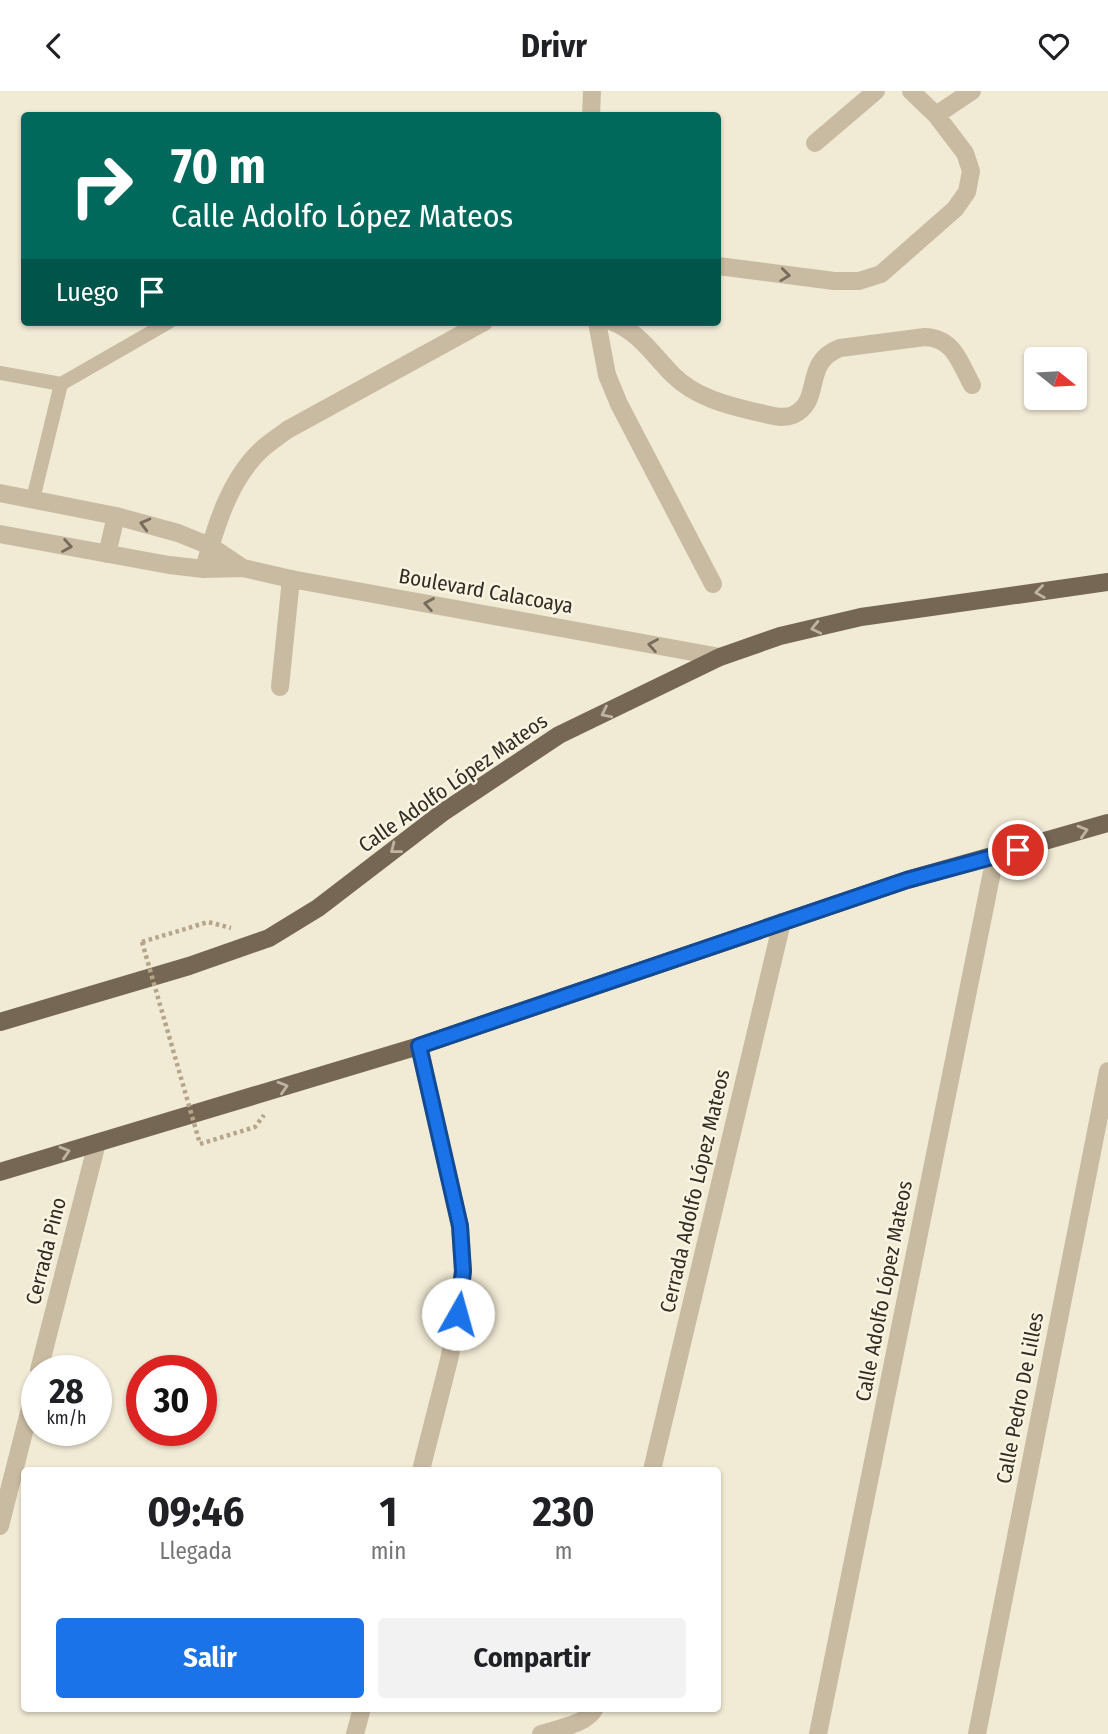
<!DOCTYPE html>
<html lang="es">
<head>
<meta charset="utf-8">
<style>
  body { margin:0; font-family:"Fira Sans Condensed",sans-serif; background:#f2f2f2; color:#202124; height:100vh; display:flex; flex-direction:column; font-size:26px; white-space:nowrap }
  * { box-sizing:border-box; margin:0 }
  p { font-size:23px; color:#757577 }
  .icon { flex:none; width:38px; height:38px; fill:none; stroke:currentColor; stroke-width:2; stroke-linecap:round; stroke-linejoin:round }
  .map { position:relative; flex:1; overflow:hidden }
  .sheet { position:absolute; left:21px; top:1376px; width:700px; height:245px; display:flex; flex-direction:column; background:#fff; border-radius:7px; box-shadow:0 2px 5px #0004 }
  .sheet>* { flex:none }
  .top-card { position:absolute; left:21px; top:21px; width:700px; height:214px; border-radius:7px; box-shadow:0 2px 5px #0004; background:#00695c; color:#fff; overflow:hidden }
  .needle { width:46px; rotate:108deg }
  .tools { position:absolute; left:1024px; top:256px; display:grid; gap:14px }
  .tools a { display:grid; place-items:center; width:63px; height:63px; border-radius:7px; background:#fff; box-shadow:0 2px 5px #0004; font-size:35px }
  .speed { position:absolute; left:21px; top:1264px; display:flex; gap:14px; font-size:35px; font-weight:700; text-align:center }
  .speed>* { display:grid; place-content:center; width:91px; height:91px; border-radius:50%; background:#fff; box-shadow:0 2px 5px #0004; line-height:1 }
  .speed small { font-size:18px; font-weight:400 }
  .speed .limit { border:10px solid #d22; background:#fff; color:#111 }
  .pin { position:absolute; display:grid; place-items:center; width:60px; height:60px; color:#fff; margin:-30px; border:4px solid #fff; border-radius:50%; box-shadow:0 2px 7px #0007 }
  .me { position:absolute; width:77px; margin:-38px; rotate:7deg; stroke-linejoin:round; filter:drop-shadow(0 0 5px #0008) }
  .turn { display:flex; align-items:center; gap:24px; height:147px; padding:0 35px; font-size:32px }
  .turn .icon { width:91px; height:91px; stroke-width:2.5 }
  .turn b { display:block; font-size:49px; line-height:60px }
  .then { display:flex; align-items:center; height:66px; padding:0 35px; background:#0003; gap:14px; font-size:26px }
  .eta { display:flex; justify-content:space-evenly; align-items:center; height:119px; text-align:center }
  .eta b { font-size:42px; font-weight:700; line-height:49px }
  .primary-button { display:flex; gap:14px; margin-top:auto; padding:14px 35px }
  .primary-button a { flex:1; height:80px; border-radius:7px; background:#1a73e8; color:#fff; font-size:28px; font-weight:700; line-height:80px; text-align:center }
  .primary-button a+a { background:#f2f2f2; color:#202124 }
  header { display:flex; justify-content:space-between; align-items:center; height:91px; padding:0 35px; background:#fff; font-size:32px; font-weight:700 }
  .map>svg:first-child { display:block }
</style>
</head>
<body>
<header><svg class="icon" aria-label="back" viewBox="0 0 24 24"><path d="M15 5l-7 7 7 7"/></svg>Drivr<svg class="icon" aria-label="heart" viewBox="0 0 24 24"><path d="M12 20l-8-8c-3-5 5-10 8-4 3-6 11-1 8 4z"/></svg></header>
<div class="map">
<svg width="1108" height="1643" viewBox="0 0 1108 1643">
  <rect width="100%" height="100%" fill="#f1ead5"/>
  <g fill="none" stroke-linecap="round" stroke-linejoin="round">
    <!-- path -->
    <path stroke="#b5a68b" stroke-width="4.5" stroke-dasharray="3.5 3.5" stroke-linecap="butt" d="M 142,851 L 208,831 L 231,837
      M 200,1053 L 255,1036 L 264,1024"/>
    <!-- service -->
    <path stroke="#c9bba1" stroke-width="14" d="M 0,282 L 61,293
      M 33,408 L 61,293 L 169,231"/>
    <!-- minor -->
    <path stroke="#c9bba1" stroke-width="18" d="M 591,24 L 592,0
      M 936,24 L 972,0
      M 815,52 L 876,0
      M 718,175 L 834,190 L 859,190 L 881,183 L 955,118 L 967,101 L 971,80 L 965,62 L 936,24 L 911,0
      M 597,231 L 607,284 L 619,313 L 713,493
      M 613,231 C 639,241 654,265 673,284 C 695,306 726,314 756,321 C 767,323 781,329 793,324 C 824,310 801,272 840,257 L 925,246 C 954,247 960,272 972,294
      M 204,478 C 215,437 229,389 261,359 C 269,352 278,346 287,339 L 484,231
      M 280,596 L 291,488
      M 419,955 L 460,1135 L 463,1180 L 458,1223 L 449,1269 L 421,1379
      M 39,1279 L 97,1052
      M 652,1379 L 782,831
      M 0,1435 L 37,1290
      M 355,1643 L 362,1617
      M 541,1643 C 556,1638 588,1633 595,1617
      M 818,1643 L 995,766"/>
    <!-- tertiary -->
    <path stroke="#c9bba1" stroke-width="18" d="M 0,402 L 116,425 L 178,442 L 210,455 L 243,477
      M 0,443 L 169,474 L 204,478 L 243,477 L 291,488 L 720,566
      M 107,463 L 116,425
      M 977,1643 L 1108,980"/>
    <!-- primary -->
    <path stroke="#766654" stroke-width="18" d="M 0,931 L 189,875 L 269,847 L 318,817 L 442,722 L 559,644 L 720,566 L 780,545 L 861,526 L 1108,491
      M 0,1081 L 419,955 L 907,789 L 1108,732"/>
    <!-- path-bridge -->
    <path stroke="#b5a68b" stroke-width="4.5" stroke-dasharray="3.5 3.5" stroke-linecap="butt" d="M 142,851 L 200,1053"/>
  </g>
  <!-- one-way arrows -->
  <defs><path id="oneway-chevron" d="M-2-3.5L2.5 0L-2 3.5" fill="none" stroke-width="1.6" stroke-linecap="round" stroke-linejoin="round" transform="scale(1.75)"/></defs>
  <g stroke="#766c5c">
    <use href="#oneway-chevron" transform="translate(785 184) rotate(7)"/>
    <use href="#oneway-chevron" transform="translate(145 433) rotate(-165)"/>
    <use href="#oneway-chevron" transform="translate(67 455) rotate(10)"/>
    <use href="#oneway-chevron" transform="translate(429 513) rotate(-170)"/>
    <use href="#oneway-chevron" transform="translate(653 554) rotate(-170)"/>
  </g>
  <g stroke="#beb4a2">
    <use href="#oneway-chevron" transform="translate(1040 501) rotate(172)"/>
    <use href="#oneway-chevron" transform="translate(816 537) rotate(167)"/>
    <use href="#oneway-chevron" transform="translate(606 622) rotate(154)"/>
    <use href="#oneway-chevron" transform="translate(1083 740) rotate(-16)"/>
    <use href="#oneway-chevron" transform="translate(395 758) rotate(142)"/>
    <use href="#oneway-chevron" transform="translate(283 996) rotate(-17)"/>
    <use href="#oneway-chevron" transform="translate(65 1061) rotate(-17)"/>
  </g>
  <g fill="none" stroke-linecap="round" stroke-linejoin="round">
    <defs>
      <path id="route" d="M 458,1223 L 463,1180 L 460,1135 L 419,955 L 907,789 L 1018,759"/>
    </defs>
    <!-- route casing -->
    <use href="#route" stroke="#114b97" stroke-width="18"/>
    <!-- route -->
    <use href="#route" stroke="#1a73e8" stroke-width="12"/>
  </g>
  <g text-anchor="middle" stroke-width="5" stroke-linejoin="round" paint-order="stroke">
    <!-- street labels -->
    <g font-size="21" fill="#332c24" stroke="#f9f3e1">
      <text transform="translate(486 500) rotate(10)" y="7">Boulevard Calacoaya</text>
      <text transform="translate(453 692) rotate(-35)" y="7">Calle Adolfo López Mateos</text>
      <text transform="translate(695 1100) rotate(-77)" y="7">Cerrada Adolfo López Mateos</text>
      <text transform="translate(46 1160) rotate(-76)" y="7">Cerrada Pino</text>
      <text transform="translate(884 1200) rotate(-79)" y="7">Calle Adolfo López Mateos</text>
      <text transform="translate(1020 1307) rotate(-79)" y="7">Calle Pedro De Lilles</text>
    </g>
  </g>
</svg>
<div class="tools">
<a><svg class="needle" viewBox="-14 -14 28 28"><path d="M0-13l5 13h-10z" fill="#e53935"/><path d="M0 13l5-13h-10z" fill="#757577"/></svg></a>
</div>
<div class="speed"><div>28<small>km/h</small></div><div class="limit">30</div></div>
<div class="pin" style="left:1018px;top:759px;background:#d93025"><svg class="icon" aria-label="arrive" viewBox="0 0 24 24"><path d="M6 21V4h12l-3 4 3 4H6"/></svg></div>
<svg class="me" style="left:458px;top:1223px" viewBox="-20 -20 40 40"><circle r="19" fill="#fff"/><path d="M0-13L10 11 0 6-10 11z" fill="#1a73e8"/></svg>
<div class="top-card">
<div class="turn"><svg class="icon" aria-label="right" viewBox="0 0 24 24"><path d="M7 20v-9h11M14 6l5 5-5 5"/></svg><div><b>70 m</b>Calle Adolfo López Mateos</div></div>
<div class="then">Luego<svg class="icon" aria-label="arrive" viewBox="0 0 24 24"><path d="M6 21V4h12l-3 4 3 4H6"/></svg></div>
</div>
<section class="sheet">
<div class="eta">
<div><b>09:46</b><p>Llegada</p></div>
<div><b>1</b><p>min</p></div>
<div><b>230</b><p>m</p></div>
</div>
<div class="primary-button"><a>Salir</a><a>Compartir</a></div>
</section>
</div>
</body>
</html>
